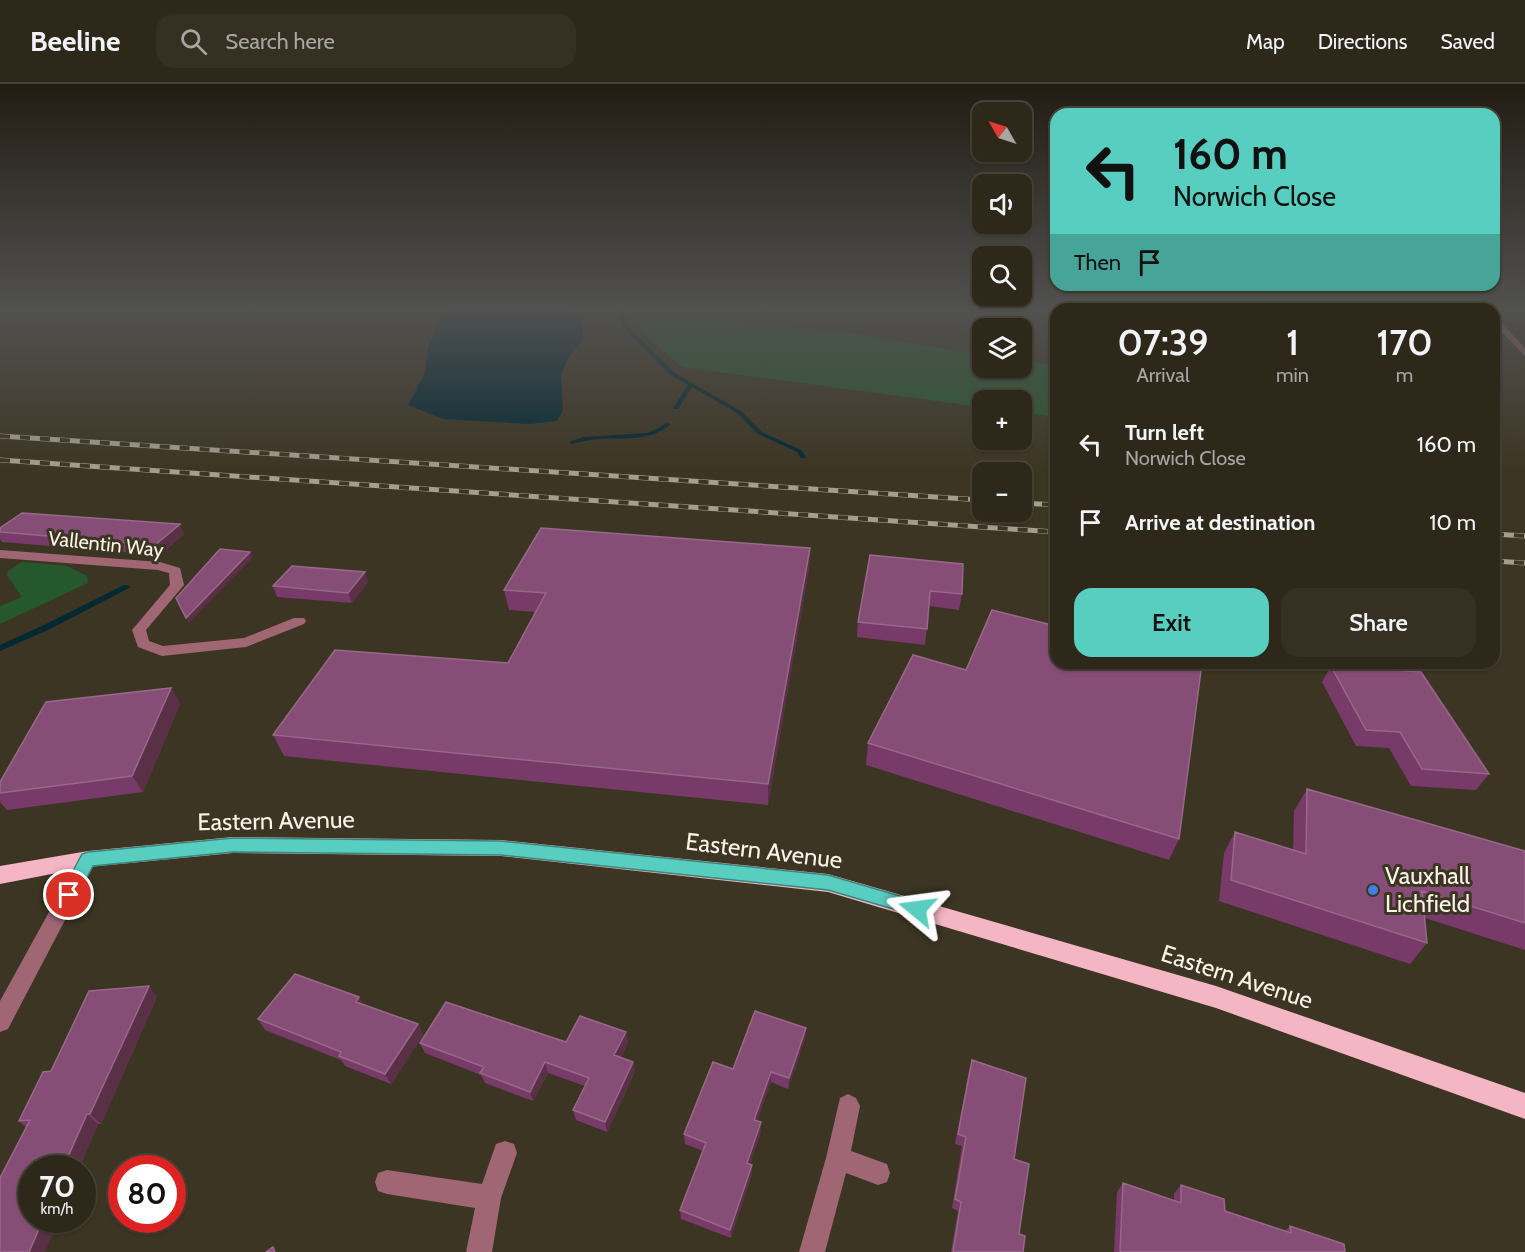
<!DOCTYPE html>
<html lang="en">
<head>
<meta charset="utf-8">
<style>
  body { margin:0; font-family:Cabin,sans-serif; background:#363023; color:#f1f3f6; height:100vh; display:flex; flex-direction:column; font-size:22px; white-space:nowrap }
  * { box-sizing:border-box; margin:0 }
  p { font-size:20px; color:#a7a6a2 }
  .icon { flex:none; width:33px; height:33px; fill:none; stroke:currentColor; stroke-width:2; stroke-linecap:round; stroke-linejoin:round }
  .map { position:relative; flex:1; overflow:hidden }
  .sheet { position:absolute; left:1050px; top:219px; width:450px; height:366px; display:flex; flex-direction:column; background:#2e281a; border-radius:18px; box-shadow:0 2px 4px #0004,0 0 0 2px #494439 }
  .sheet>* { flex:none }
  .banner { position:absolute; left:1050px; top:24px; width:450px; height:183px; border-radius:18px; box-shadow:0 2px 4px #0004,0 0 0 2px #494439; background:#58cec0; color:#111; overflow:hidden }
  .needle { width:39px; rotate:309deg }
  .buttons { position:absolute; left:972px; top:18px; display:grid; gap:12px }
  .buttons a { display:grid; place-items:center; width:60px; height:60px; border-radius:12px; background:#2e281a; box-shadow:0 2px 4px #0004,0 0 0 2px #494439; font-size:30px }
  .speed { position:absolute; left:18px; top:1071px; display:flex; gap:12px; font-size:30px; font-weight:700; text-align:center }
  .speed>* { display:grid; place-content:center; width:78px; height:78px; border-radius:50%; background:#2e281a; box-shadow:0 2px 4px #0004,0 0 0 2px #494439; line-height:1 }
  .speed small { font-size:15px; font-weight:400 }
  .speed .limit { border:9px solid #d22; background:#fff; color:#111 }
  .pin { position:absolute; display:grid; place-items:center; width:51px; height:51px; color:#fff; margin:-26px; border:3px solid #fff; border-radius:50%; box-shadow:0 2px 6px #0007 }
  .me { position:absolute; width:66px; margin:-33px; rotate:286deg; stroke-linejoin:round; filter:drop-shadow(0 0 4px #0008) }
  .turn { display:flex; align-items:center; gap:21px; height:126px; padding:0 24px; font-size:27px }
  .turn .icon { width:78px; height:78px; stroke-width:2.5 }
  .turn b { display:block; font-size:42px; line-height:51px }
  .then { display:flex; align-items:center; height:57px; padding:0 24px; background:#0003; gap:12px; font-size:22px }
  .eta { display:flex; justify-content:space-evenly; align-items:center; height:102px; text-align:center }
  .eta b { font-size:36px; font-weight:600; line-height:42px }
  .primary-button { display:flex; gap:12px; margin-top:auto; padding:12px 24px }
  .primary-button a { flex:1; height:69px; border-radius:18px; background:#58cec0; color:#111; font-size:24px; font-weight:600; line-height:69px; text-align:center }
  .primary-button a+a { background:#363023; color:#f1f3f6 }
  ul { padding:0; list-style:none }
  li { display:flex; align-items:center; gap:18px; height:78px; padding:0 24px }
  li div { flex:1 }
  li b { display:block; font-size:22px }
  li em { font-style:normal }
  header { display:flex; align-items:center; gap:36px; box-sizing:border-box; height:84px; padding:0 30px; background:#2e281a; border-bottom:2px solid #494439 }
  header strong { font-size:28px }
  nav { display:flex; gap:33px; margin-inline-start:auto; font-size:21px }
  .search { width:420px; height:54px; background:#363023; display:flex; align-items:center; gap:15px; box-sizing:border-box; padding:0 21px; border-radius:18px; color:#a7a6a2; font-size:22px }
  .map>svg:first-child { display:block }
</style>
</head>
<body>
<header>
<strong>Beeline</strong>
<div class="search"><svg class="icon" aria-label="search" viewBox="0 0 24 24"><circle cx="10" cy="10" r="6"/><path d="M15 15l6 6"/></svg>Search here</div>
<nav><a>Map</a><a>Directions</a><a>Saved</a></nav>
</header>
<div class="map">
<svg width="1525" height="1168" viewBox="0 0 1525 1168">
  <rect width="100%" height="100%" fill="#3d3523"/>
  <!-- green -->
  <path fill="#26582e" d="M 636,225 L 667,225 L 720,237 L 857,250 L 982,271 L 982,284 L 1022,284 L 1022,277 L 1056,281 L 1056,333 L 1022,328 L 1022,316 L 982,316 L 982,323 L 682,283 L 643,250 Z
    M 22,478 L 67,482 L 87,492 L 88,499 L 0,540 L 0,522 L 22,513 L 7,491 L 8,487 Z"/>
  <!-- water -->
  <path fill="#032934" d="M 444,225 L 565,225 L 583,231 L 583,255 L 570,271 L 561,291 L 563,326 L 557,337 L 530,340 L 443,335 L 408,321 L 425,289 L 428,265 Z"/>
  <g fill="none" stroke-linecap="round" stroke-linejoin="round">
    <!-- stream -->
    <path fill="#032934" fill-rule="evenodd" d="M 618,225 L 622,225 L 627,242 L 676,290 L 741,327 L 762,348 L 801,366 L 806,373 L 805,374 L 801,374 L 797,368 L 758,350 L 737,329 L 692,303 L 678,325 L 674,325 L 673,324 L 688,301 L 672,292 L 623,243 Z
      M 666,339 L 671,340 C 650,359 622,353 596,355 C 588,356 580,358 572,360 L 569,358 L 584,353 L 647,349 L 657,345 Z
      M 124,501 L 127,501 L 131,503 L 50,545 L 0,567 L 0,561 L 44,541 Z"/>
    <!-- minor -->
    <path fill="#a16674" fill-rule="evenodd" d="M 1494,225 L 1499,225 L 1503,240 L 1525,264 L 1525,272 L 1495,241 Z
      M 0,466 L 160,478 L 180,484 L 184,501 L 146,546 L 149,557 L 163,562 L 244,554 L 294,534 L 304,534 L 306,537 L 304,540 L 246,563 L 162,572 L 138,563 L 132,546 L 170,501 L 169,489 L 158,486 L 0,474 Z
      M 88,767 L 95,770 L 97,775 L 8,945 L 0,948 L 0,917 L 81,770 Z
      M 848,1010 L 856,1014 L 860,1022 L 851,1067 L 887,1080 L 890,1089 L 887,1098 L 878,1101 L 846,1089 L 825,1168 L 799,1168 L 826,1074 L 840,1014 Z
      M 505,1057 L 514,1060 L 517,1069 L 501,1114 L 492,1168 L 466,1168 L 475,1124 L 387,1110 L 378,1107 L 375,1098 L 378,1089 L 387,1086 L 482,1100 L 496,1060 Z"/>
    <!-- trunk -->
    <path fill="#f4b5c4" fill-rule="evenodd" d="M 233,753 L 501,756 L 828,790 L 1216,902 L 1525,1009 L 1525,1035 L 1216,924 L 828,808 L 501,772 L 233,769 L 88,783 L 0,800 L 0,782 L 88,767 Z"/>
    <defs>
      <path id="rail" d="M 0,352 L 982,416
        M 0,376 L 1056,448
        M 1022,419 L 1056,421
        M 1494,450 L 1525,452
        M 1494,477 L 1525,479"/>
    </defs>
    <!-- rail casing -->
    <use href="#rail" stroke="#a59e90" stroke-width="5"/>
    <!-- rail -->
    <use href="#rail" stroke="#3d3523" stroke-width="4" stroke-dasharray="10" stroke-linecap="butt"/>
  </g>
  <!-- wall -->
  <path fill="#783a69" d="M 0,444 L 184,450 L 160,471 L 2,458 L 0,455 Z
    M 810,464 L 809,484 L 768,721 L 284,672 L 273,651 L 508,579 L 535,528 L 509,526 L 504,506 Z
    M 870,471 L 962,510 L 959,526 L 929,522 L 925,561 L 857,553 L 858,538 Z
    M 368,498 L 352,519 L 277,513 L 273,502 Z
    M 1331,582 L 1489,690 L 1476,706 L 1411,702 L 1389,664 L 1356,662 L 1322,598 Z
    M 171,604 L 180,620 L 143,708 L 7,726 L 0,718 L 0,698 Z
    M 868,659 L 1179,755 L 1169,776 L 866,681 Z
    M 1307,705 L 1525,767 L 1525,866 L 1425,834 L 1427,859 L 1410,880 L 1219,817 L 1224,769 L 1235,748 L 1293,766 L 1294,727 Z
    M 157,913 L 101,1040 L 98,1040 L 79,1084 L 32,1084 L 26,1043 L 19,1037 L 51,987 Z
    M 363,920 L 418,940 L 423,951 L 391,1000 L 345,982 L 341,976 L 265,946 L 258,935 Z
    M 806,944 L 805,954 L 788,1005 L 771,998 L 757,1037 L 761,1038 L 761,1048 L 750,1080 L 752,1081 L 752,1090 L 731,1154 L 681,1135 L 680,1126 L 703,1067 L 685,1060 L 684,1050 L 733,985 Z
    M 566,958 L 628,958 L 621,973 L 633,978 L 635,988 L 607,1048 L 576,1036 L 573,1026 L 585,1002 L 548,989 L 533,1017 L 485,999 L 481,991 L 425,969 L 420,959 Z
    M 972,976 L 1014,1075 L 1019,1150 L 1023,1168 L 951,1168 L 958,1127 L 952,1124 L 962,1062 L 955,1060 L 969,987 Z
    M 1123,1099 L 1174,1117 L 1174,1110 L 1181,1101 L 1225,1127 L 1285,1147 L 1290,1142 L 1345,1168 L 1114,1168 L 1117,1108 Z"/>
  <!-- shaded-wall -->
  <path fill="#5a3047" d="M 180,440 L 184,450 L 160,471 L 155,461 Z
    M 810,464 L 809,484 L 768,721 L 768,700 Z
    M 250,468 L 253,473 L 189,539 L 186,534 Z
    M 365,488 L 368,498 L 352,519 L 348,509 Z
    M 171,604 L 180,620 L 143,708 L 132,692 Z
    M 149,902 L 157,913 L 101,1040 L 90,1030 Z
    M 359,913 L 365,924 L 356,918 Z
    M 418,940 L 423,951 L 391,1000 L 385,990 Z
    M 806,944 L 805,954 L 788,1005 L 789,994 Z
    M 626,948 L 628,958 L 617,981 L 614,971 Z
    M 545,978 L 548,989 L 533,1017 L 530,1008 Z
    M 633,978 L 635,988 L 607,1048 L 605,1038 Z
    M 771,988 L 771,998 L 754,1045 L 754,1036 Z
    M 87,1030 L 98,1040 L 79,1084 L 63,1084 Z
    M 761,1038 L 761,1048 L 747,1088 L 747,1079 Z
    M 752,1081 L 752,1090 L 731,1154 L 730,1146 Z
    M 43,1136 L 59,1136 L 45,1168 L 29,1168 Z"/>
  <!-- building -->
  <path fill="#864e76" stroke="#986888" stroke-width="1.5" d="M 22,429 L 180,440 L 155,461 L 0,448 L 0,444 Z
    M 541,444 L 810,464 L 768,700 L 273,651 L 335,566 L 508,579 L 546,509 L 504,506 Z
    M 220,465 L 250,468 L 186,534 L 176,514 Z
    M 870,471 L 963,480 L 962,510 L 930,507 L 927,545 L 858,538 Z
    M 292,482 L 365,488 L 348,509 L 273,502 Z
    M 992,526 L 1056,542 L 1056,579 L 1202,579 L 1179,755 L 868,659 L 913,571 L 966,586 Z
    M 1331,582 L 1421,588 L 1489,690 L 1422,685 L 1400,648 L 1366,646 Z
    M 171,604 L 132,692 L 0,709 L 0,698 L 46,618 Z
    M 1307,705 L 1525,767 L 1525,839 L 1422,807 L 1427,859 L 1231,796 L 1235,748 L 1306,770 Z
    M 295,890 L 359,913 L 356,918 L 418,940 L 385,990 L 339,972 L 341,968 L 258,935 Z
    M 149,902 L 90,1030 L 87,1030 L 63,1084 L 32,1084 L 32,1136 L 43,1136 L 29,1168 L 0,1168 L 0,1094 L 30,1036 L 19,1037 L 43,988 L 51,987 L 89,907 Z
    M 446,918 L 566,958 L 580,932 L 626,948 L 614,971 L 633,978 L 605,1038 L 573,1026 L 589,994 L 545,978 L 530,1008 L 480,989 L 484,983 L 420,959 Z
    M 755,927 L 806,944 L 789,994 L 771,988 L 754,1036 L 761,1038 L 747,1079 L 752,1081 L 730,1146 L 680,1126 L 706,1059 L 684,1050 L 713,978 L 733,985 Z
    M 972,976 L 1026,994 L 1014,1075 L 1029,1080 L 1019,1150 L 1025,1152 L 1023,1168 L 953,1168 L 961,1118 L 955,1115 L 966,1053 L 958,1050 Z
    M 1123,1099 L 1181,1119 L 1181,1101 L 1224,1115 L 1225,1127 L 1291,1149 L 1290,1142 L 1344,1160 L 1345,1168 L 1122,1168 L 1120,1167 Z
    M 273,1163 L 275,1168 L 266,1168 Z"/>
  <!-- sky -->
  <linearGradient id="sky" x2="0" y2="1"><stop stop-color="#221d13"/><stop offset="0.58" stop-color="#515150"/><stop offset="1" stop-color="#515150" stop-opacity="0"/></linearGradient>
  <rect width="1525" height="389" fill="url(#sky)"/>
  <!-- route -->
  <path fill="#58cec0" stroke="#39867d" stroke-width="1.5" d="M 233,754 L 501,757 L 828,791 L 917,817 L 923,819 L 926,825 L 923,830 L 917,832 L 828,806 L 501,771 L 233,768 L 93,782 L 75,816 L 69,818 L 63,816 L 60,811 L 82,770 L 88,768 Z"/>
  <!-- markers -->
  <circle fill="#3f7fe0" stroke="#3d3523" stroke-width="2" cx="1373" cy="806" r="6"/>
  <g text-anchor="middle" stroke-width="6" stroke-linejoin="round" paint-order="stroke">
    <!-- street labels -->
    <g font-size="20" fill="#f9f3e8" stroke="#3d3523">
      <text transform="translate(106 460) rotate(6)" y="7">Vallentin Way</text>
    </g>
    <!-- near-street labels -->
    <g font-size="24" fill="#f9f3e8" stroke="#3d3523">
      <text transform="translate(276 737) rotate(-1)" y="8">Eastern Avenue</text>
      <text transform="translate(764 767) rotate(7)" y="8">Eastern Avenue</text>
      <text transform="translate(1237 893) rotate(18)" y="8">Eastern Avenue</text>
    </g>
    <!-- near-poi labels -->
    <g font-size="24" fill="#f9f3e8" stroke="#3d3523" text-anchor="start">
      <text x="1385" y="800">Vauxhall<tspan x="1385" dy="28">Lichfield</tspan></text>
    </g>
  </g>
</svg>
<div class="buttons">
<a><svg class="needle" viewBox="-14 -14 28 28"><path d="M0-13l5 13h-10z" fill="#e53935"/><path d="M0 13l5-13h-10z" fill="#a7a6a2"/></svg></a>
<a><svg class="icon" aria-label="sound" viewBox="0 0 24 24"><path d="M4 9h4l5-4v14l-5-4H4zM17 9q2 3 0 6"/></svg></a>
<a><svg class="icon" aria-label="search" viewBox="0 0 24 24"><circle cx="10" cy="10" r="6"/><path d="M15 15l6 6"/></svg></a>
<a><svg class="icon" aria-label="layers" viewBox="0 0 24 24"><path d="M12 4l9 5-9 5-9-5zM3 14l9 5 9-5"/></svg></a>
<a>+</a>
<a>−</a>
</div>
<div class="speed"><div>70<small>km/h</small></div><div class="limit">80</div></div>
<div class="pin" style="left:69px;top:811px;background:#d93025"><svg class="icon" aria-label="arrive" viewBox="0 0 24 24"><path d="M6 21V4h12l-3 4 3 4H6"/></svg></div>
<svg class="me" style="left:917px;top:825px" viewBox="-20 -20 40 40"><path d="M0-17L14 15 0 8-14 15z" fill="#58cec0" stroke="#fff" stroke-width="4"/></svg>
<div class="banner">
<div class="turn"><svg class="icon" aria-label="left" viewBox="0 0 24 24"><path d="M17 20v-9H6M10 6l-5 5 5 5"/></svg><div><b>160 m</b>Norwich Close</div></div>
<div class="then">Then<svg class="icon" aria-label="arrive" viewBox="0 0 24 24"><path d="M6 21V4h12l-3 4 3 4H6"/></svg></div>
</div>
<section class="sheet">
<div class="eta">
<div><b>07:39</b><p>Arrival</p></div>
<div><b>1</b><p>min</p></div>
<div><b>170</b><p>m</p></div>
</div>
<ul>
<li><svg class="icon" aria-label="left" viewBox="0 0 24 24"><path d="M17 20v-9H6M10 6l-5 5 5 5"/></svg><div><b>Turn left</b><p>Norwich Close</p></div><em>160 m</em></li>
<li><svg class="icon" aria-label="arrive" viewBox="0 0 24 24"><path d="M6 21V4h12l-3 4 3 4H6"/></svg><div><b>Arrive at destination</b></div><em>10 m</em></li>
</ul>
<div class="primary-button"><a>Exit</a><a>Share</a></div>
</section>
</div>
</body>
</html>
